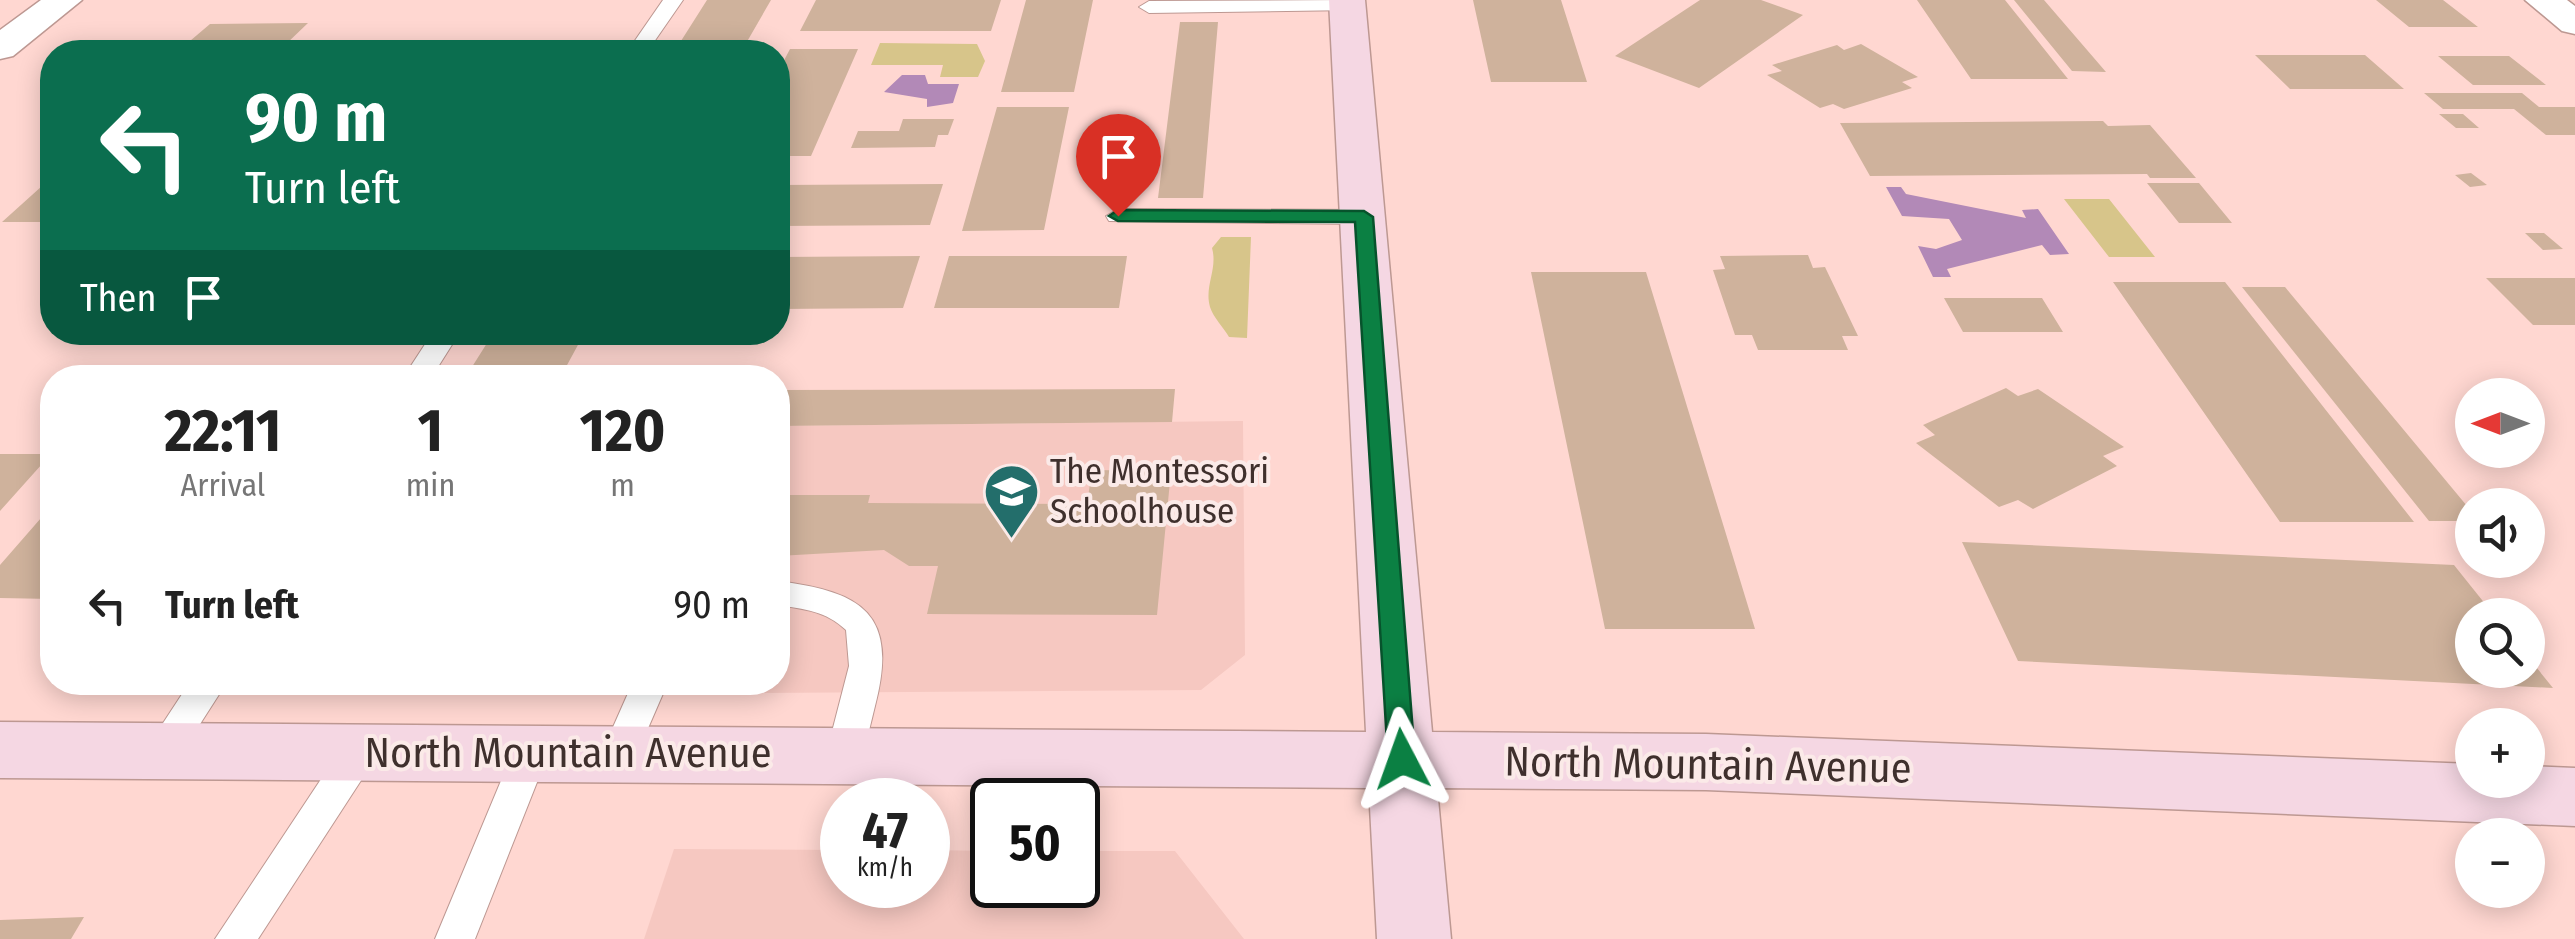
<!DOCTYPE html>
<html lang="en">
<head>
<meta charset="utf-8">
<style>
  body { margin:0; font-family:"Fira Sans Condensed",sans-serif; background:#f2f2f2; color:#222; height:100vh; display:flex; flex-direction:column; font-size:38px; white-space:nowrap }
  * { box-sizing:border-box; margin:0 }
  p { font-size:32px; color:#767676 }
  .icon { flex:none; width:55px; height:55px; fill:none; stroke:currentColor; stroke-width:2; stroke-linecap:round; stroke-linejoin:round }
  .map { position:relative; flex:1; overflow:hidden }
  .details { position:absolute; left:40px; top:365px; width:750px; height:330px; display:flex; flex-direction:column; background:#fff; border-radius:40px; box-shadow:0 5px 25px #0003 }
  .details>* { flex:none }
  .hud { position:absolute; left:40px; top:40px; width:750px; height:305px; border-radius:40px; box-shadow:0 5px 25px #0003; background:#0b6e4f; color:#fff; overflow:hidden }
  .needle { width:65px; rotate:270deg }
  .controls { position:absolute; left:2455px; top:378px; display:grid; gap:20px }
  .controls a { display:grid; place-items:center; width:90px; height:90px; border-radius:50%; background:#fff; box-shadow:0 5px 25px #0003; font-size:50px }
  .speed { position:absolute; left:820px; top:778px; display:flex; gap:20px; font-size:50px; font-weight:700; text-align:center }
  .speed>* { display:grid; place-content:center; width:130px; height:130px; border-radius:50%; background:#fff; box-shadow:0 5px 25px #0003; line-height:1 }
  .speed small { font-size:25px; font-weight:400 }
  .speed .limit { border:5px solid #111; border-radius:15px; background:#fff; color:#111 }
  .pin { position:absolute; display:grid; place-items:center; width:85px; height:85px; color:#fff; margin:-102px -42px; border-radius:50% 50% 50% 0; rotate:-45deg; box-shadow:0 0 10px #0007 }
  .pin .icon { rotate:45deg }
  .me { position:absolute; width:110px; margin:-55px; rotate:356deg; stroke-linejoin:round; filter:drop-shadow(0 0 8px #0008) }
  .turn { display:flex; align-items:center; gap:35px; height:210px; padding:0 40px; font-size:45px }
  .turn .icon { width:130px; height:130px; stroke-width:2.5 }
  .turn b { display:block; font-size:70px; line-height:85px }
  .then { display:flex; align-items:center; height:95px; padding:0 40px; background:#0003; gap:20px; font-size:38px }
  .eta { display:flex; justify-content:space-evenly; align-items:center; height:170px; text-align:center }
  .eta b { font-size:60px; font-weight:700; line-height:70px }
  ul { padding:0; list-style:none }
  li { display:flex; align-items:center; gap:30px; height:140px; padding:0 40px }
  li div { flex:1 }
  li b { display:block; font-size:38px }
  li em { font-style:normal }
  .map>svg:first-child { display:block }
</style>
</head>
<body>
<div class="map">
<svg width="2575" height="939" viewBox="0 0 2575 939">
  <rect width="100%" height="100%" fill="#ffd7d1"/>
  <!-- built -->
  <path fill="#f6c8c1" d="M 1243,421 L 1245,655 L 1201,690 L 595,694 L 600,683 L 778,682 L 778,426 Z
    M 674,849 L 842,850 L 842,885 L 928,885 L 928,850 L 992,851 L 992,885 L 1078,885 L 1078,851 L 1175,851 L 1244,939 L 644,939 Z"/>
  <!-- green -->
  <path fill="#d7c58a" d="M 880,43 L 977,44 L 985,61 L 978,77 L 940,77 L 943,65 L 871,65 Z
    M 2064,199 L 2109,199 L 2155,257 L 2109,257 Z
    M 1221,237 L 1251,237 L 1247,338 L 1229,337 C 1224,328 1213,317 1210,307 C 1204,286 1218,269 1212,248 Z"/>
  <!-- water -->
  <path fill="#b289b7" d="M 902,75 L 925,75 L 928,84 L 959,84 L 953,103 L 927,107 L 927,99 L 884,92 Z
    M 1886,187 L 1901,187 L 1906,194 L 2026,218 L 2022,210 L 2038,209 L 2069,254 L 2050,255 L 2042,245 L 1947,269 L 1951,277 L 1933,277 L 1918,246 L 1936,249 L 1962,240 L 1949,219 L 1902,216 Z"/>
  <!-- building -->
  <path fill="#cfb29c" d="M 707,0 L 771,0 L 741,52 L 674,52 Z
    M 816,0 L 1001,0 L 991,31 L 800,31 Z
    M 1026,0 L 1093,0 L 1074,92 L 1001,92 Z
    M 1473,0 L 1561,0 L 1587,82 L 1491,82 Z
    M 1700,0 L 1761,0 L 1803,15 L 1699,88 L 1615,56 Z
    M 1917,0 L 2005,0 L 2068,79 L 1971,79 Z
    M 2014,0 L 2044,0 L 2106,72 L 2072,71 Z
    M 2376,0 L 2443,0 L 2478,27 L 2409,27 Z
    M 1180,22 L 1218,22 L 1203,198 L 1158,198 Z
    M 308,23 L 284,46 L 258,46 L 251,52 L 177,52 L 210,24 Z
    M 1861,44 L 1918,77 L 1902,82 L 1912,88 L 1844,109 L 1833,104 L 1820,108 L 1767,75 L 1782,71 L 1772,65 L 1837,45 L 1844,50 Z
    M 790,49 L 858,49 L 811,156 L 778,156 L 778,72 Z
    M 2255,55 L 2365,55 L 2404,89 L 2290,89 Z
    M 2438,56 L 2509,56 L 2546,85 L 2473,85 Z
    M 2424,93 L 2522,93 L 2539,107 L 2575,107 L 2575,135 L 2546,135 L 2514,109 L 2443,109 Z
    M 997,107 L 1069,107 L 1044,230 L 962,231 Z
    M 2439,114 L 2463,114 L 2479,128 L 2456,128 Z
    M 903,119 L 954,119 L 948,135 L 938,135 L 935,147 L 851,148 L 858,131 L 899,131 Z
    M 2103,121 L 2108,126 L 2150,125 L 2196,178 L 2150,178 L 2147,174 L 1870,176 L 1840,123 Z
    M 2471,173 L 2487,185 L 2470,187 L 2455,175 Z
    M 52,177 L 52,222 L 2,222 Z
    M 2147,183 L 2199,183 L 2232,223 L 2179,223 Z
    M 943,184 L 930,225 L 778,226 L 778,185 Z
    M 2525,233 L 2544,233 L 2563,249 L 2543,250 Z
    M 1808,255 L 1813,268 L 1825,267 L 1858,336 L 1842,336 L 1848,350 L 1758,350 L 1752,335 L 1735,335 L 1713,270 L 1725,269 L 1720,256 Z
    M 920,256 L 903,308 L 778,309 L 778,257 Z
    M 949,256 L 1127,256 L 1119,308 L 934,308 Z
    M 1531,272 L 1646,272 L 1755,629 L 1605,629 Z
    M 2486,278 L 2575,278 L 2575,325 L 2533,325 Z
    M 2113,282 L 2225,282 L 2414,522 L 2280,522 Z
    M 2242,287 L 2285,287 L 2472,512 L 2472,521 L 2429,521 Z
    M 1944,298 L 2042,298 L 2063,332 L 1963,332 Z
    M 494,332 L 585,332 L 560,378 L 465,378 Z
    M 2006,388 L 2018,396 L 2038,389 L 2124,447 L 2103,456 L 2117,466 L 2033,509 L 2018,500 L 1999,507 L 1916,443 L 1935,435 L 1923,425 Z
    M 1175,389 L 1172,422 L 778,426 L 778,390 Z
    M 0,454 L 51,454 L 0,511 Z
    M 1092,470 L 1171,471 L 1157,615 L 927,614 L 938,566 L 909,566 L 884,550 L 778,556 L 778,495 L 870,495 L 868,503 L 1087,504 Z
    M 48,510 L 52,510 L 52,599 L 0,598 L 0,565 Z
    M 1962,542 L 2454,565 L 2494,615 L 2472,615 L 2472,670 L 2528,670 L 2528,657 L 2553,688 L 2018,661 Z
    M 84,917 L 71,939 L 0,939 L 0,920 Z"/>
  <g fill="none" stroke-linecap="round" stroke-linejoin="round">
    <defs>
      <path id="lane" d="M 663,0 L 683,0 L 647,52 L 627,52 Z
        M 1347,0 L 1354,2 L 1354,10 L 1149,13 L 1139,7 L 1149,1 Z
        M 1118,209 L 1364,210 L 1376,217 L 1364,224 L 1109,221 L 1106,216 Z
        M 433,332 L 460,332 L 431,378 L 403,378 Z
        M 778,581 C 863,592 899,614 875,706 C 870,726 866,747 857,766 L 844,770 L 831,766 L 826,755 L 849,666 L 846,630 C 826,611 804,609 778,605 Z
        M 190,682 L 227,682 L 177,760 L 164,764 L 151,760 L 146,749 Z
        M 633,682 L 668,682 L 633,763 L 620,767 L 607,763 L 602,752 Z
        M 360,736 L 373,740 L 378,751 L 373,762 L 258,939 L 215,939 L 347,740 Z
        M 531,737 L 544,741 L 549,752 L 475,939 L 435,939 L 513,752 L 518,741 Z"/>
      <path id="street" d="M 41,0 L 82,0 L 13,56 L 0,59 L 0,30 Z
        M 2525,0 L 2567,0 L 2575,6 L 2575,34 L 2562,31 Z"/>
      <path id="secondary" d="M 1329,0 L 1365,0 L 1432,732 L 1706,734 L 2472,764 L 2472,780 L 2528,780 L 2528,766 L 2575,768 L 2575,826 L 1706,790 L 1437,788 L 1451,939 L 1377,939 L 1369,788 L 0,778 L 0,722 L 1366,732 Z"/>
    </defs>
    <!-- lane casing -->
    <use href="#lane" stroke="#bd9892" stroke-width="2"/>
    <!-- street casing -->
    <use href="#street" stroke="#bd9892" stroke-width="3"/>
    <!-- secondary casing -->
    <use href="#secondary" stroke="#bd9892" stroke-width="3"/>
    <!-- lane -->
    <use href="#lane" fill="#fff" fill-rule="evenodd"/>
    <!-- street -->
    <use href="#street" fill="#fff" fill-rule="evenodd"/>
    <!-- secondary -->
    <use href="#secondary" fill="#f5d7e3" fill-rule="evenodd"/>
  </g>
  <!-- route -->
  <path fill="#0b8043" stroke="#07532c" stroke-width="2.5" d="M 1364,211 L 1373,217 L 1415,759 L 1411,767 L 1392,767 L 1388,759 L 1355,222 L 1118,221 L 1109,216 L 1118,210 Z"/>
  <!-- icons -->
  <defs>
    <symbol id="school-pin" viewBox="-11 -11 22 30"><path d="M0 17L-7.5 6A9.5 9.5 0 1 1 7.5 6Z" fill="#236e6b" stroke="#fbeae8"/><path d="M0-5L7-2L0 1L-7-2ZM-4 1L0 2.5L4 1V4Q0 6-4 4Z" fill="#fff"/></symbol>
  </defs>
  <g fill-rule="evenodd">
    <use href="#school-pin" x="980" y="460" width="63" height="86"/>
  </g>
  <g text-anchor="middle" stroke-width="8" stroke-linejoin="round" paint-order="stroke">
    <!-- poi labels -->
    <g font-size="35" fill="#3f302d" stroke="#fbeae8" text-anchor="start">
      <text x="1050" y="483">The Montessori<tspan x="1050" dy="40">Schoolhouse</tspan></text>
    </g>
    <!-- near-street labels -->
    <g font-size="42" fill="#3f302d" stroke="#fbeae8">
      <text x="568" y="767">North Mountain Avenue</text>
      <text transform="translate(1708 764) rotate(1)" y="15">North Mountain Avenue</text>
    </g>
  </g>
</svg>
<div class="controls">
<a><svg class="needle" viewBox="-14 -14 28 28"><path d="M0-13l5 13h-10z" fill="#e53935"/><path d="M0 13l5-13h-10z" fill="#767676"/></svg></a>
<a><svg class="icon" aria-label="sound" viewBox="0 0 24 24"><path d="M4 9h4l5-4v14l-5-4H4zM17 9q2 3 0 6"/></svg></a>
<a><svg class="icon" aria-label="search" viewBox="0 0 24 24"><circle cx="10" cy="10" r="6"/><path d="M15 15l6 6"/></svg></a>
<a>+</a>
<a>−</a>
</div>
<div class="speed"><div>47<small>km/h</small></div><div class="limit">50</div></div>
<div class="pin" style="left:1118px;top:216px;background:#d93025"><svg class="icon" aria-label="arrive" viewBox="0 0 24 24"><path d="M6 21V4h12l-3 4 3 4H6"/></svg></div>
<svg class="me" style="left:1402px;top:759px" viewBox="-20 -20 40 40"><path d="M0-17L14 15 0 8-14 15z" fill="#0b8043" stroke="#fff" stroke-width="4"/></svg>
<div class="hud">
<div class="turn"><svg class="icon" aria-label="left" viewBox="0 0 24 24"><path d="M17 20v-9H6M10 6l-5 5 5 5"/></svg><div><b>90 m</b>Turn left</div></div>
<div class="then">Then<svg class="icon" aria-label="arrive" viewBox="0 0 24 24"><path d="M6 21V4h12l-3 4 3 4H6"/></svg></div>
</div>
<section class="details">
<div class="eta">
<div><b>22:11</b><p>Arrival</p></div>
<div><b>1</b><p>min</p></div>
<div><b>120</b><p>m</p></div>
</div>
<ul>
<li><svg class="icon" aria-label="left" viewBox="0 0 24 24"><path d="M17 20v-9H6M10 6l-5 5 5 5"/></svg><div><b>Turn left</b></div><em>90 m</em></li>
</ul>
</section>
</div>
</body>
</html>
